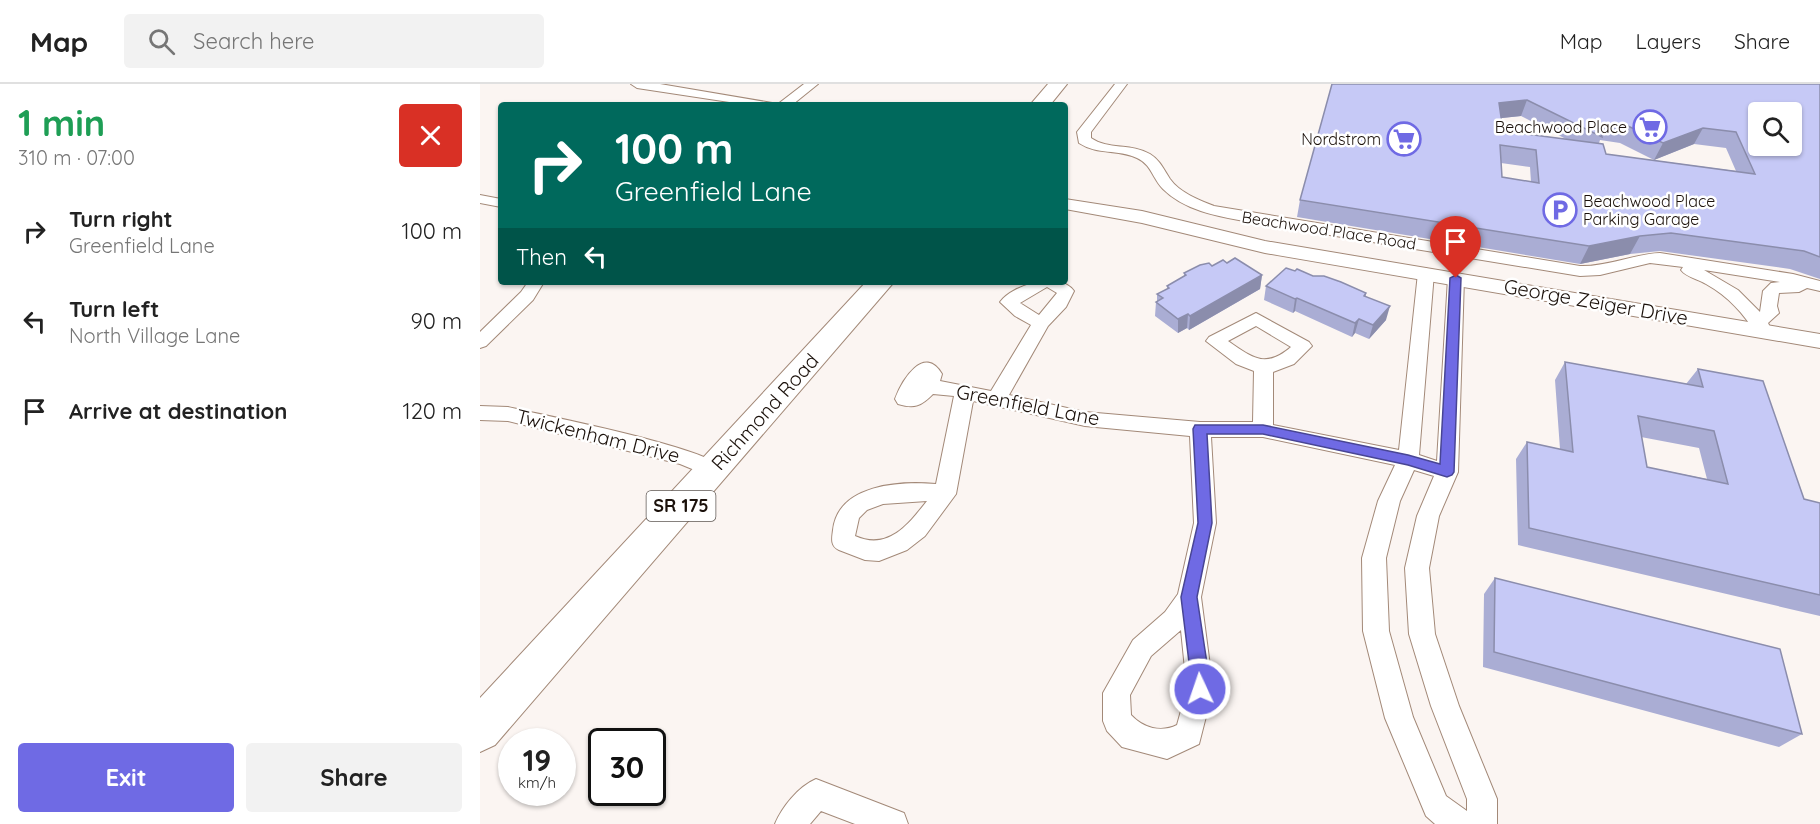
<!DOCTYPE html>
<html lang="en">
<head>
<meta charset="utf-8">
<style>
  body { margin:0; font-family:Quicksand,sans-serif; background:#f2f2f2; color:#222; height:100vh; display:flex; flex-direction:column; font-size:22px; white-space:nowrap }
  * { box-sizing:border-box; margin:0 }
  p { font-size:20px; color:#767676 }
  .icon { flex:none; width:33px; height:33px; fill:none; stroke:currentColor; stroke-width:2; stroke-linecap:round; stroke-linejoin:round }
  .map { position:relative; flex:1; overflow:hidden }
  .side { display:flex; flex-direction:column; background:#fff; width:480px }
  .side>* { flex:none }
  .hud { position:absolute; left:18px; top:18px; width:570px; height:183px; border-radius:6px; box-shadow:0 2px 4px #0004; background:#00695c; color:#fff; overflow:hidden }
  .controls { position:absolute; left:1268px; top:18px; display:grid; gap:12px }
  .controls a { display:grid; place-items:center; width:54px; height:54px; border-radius:6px; background:#fff; box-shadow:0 2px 4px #0004; font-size:30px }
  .speed { position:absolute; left:18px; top:644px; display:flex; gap:12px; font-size:30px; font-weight:700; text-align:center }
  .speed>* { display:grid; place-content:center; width:78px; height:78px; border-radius:50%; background:#fff; box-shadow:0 2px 4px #0004; line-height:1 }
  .speed small { font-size:15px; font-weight:400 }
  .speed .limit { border:3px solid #111; border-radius:9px; background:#fff; color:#111 }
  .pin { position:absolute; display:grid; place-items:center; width:51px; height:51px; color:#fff; margin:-62px -26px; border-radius:50% 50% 50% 0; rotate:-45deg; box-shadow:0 0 6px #0007 }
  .pin .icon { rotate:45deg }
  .me { position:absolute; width:66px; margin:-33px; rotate:357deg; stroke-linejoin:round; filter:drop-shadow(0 0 4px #0008) }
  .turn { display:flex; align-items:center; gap:21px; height:126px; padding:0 18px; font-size:27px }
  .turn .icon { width:78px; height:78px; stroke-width:2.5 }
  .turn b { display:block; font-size:42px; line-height:51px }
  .then { display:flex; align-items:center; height:57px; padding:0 18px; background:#0003; gap:12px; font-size:22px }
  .round { display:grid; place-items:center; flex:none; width:63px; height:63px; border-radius:6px; background:#f2f2f2 }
  .summary { display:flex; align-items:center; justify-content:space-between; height:102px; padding:0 18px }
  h1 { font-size:36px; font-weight:700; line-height:45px; color:#1e9e55 }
  .action { display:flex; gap:12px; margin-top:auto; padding:12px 18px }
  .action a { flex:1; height:69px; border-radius:6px; background:#6f6ae4; color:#fff; font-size:24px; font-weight:700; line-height:69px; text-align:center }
  .action a+a { background:#f2f2f2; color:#222 }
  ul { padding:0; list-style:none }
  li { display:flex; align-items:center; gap:18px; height:90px; padding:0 18px }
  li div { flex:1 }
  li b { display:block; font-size:22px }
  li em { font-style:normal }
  header { display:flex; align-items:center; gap:36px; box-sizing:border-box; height:84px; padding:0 30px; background:#fff; border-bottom:2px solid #e0e0e0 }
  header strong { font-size:28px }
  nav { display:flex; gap:33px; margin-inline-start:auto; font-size:21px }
  .search { width:420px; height:54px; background:#f2f2f2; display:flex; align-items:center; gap:15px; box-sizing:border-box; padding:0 21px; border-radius:6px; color:#767676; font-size:22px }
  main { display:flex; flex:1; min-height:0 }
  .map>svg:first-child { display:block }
</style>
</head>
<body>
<header>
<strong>Map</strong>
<div class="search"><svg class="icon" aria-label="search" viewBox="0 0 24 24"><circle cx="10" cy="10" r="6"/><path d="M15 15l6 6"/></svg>Search here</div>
<nav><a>Map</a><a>Layers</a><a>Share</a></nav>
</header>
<main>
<section class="side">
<div class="summary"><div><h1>1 min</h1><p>310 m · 07:00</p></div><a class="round" style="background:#d93025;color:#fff"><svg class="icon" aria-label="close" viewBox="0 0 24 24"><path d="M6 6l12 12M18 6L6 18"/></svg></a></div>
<ul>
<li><svg class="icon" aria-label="right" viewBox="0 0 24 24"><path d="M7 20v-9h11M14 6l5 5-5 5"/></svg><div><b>Turn right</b><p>Greenfield Lane</p></div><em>100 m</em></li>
<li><svg class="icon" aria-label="left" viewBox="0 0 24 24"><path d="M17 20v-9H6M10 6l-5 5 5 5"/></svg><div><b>Turn left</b><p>North Village Lane</p></div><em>90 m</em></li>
<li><svg class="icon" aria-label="arrive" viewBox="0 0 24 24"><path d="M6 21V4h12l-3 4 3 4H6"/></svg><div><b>Arrive at destination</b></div><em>120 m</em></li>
</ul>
<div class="action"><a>Exit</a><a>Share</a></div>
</section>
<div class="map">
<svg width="1340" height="740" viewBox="0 0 1340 740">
  <rect width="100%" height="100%" fill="#fbf5f2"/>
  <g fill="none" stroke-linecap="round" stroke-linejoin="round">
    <defs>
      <path id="minor" d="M 151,0 L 180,0 L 298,20 L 324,0 L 338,0 L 312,21 L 269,21 L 157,4 Z
        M 635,0 L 647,0 L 611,48 L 611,54 C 628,66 651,59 670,70 C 680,76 684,86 690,95 C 700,109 719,116 734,122 L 1100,182 C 1128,183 1153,170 1180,169 L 1313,190 L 1340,197 L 1340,207 L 1327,204 L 1319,208 L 1299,209 L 1297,222 L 1299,229 L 1288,239 L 1292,247 L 1289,251 L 1277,251 C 1263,229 1249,213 1226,200 C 1218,195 1206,193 1201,186 L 1203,183 L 1170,179 L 1120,191 L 1100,192 L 764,137 C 736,132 704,126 683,105 C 673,95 671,80 657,74 C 638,65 617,71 599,59 L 597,48 ZM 1224,186 L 1300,198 L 1291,199 L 1283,207 L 1280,228 L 1258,206 Z
        M 0,111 L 21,115 L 21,123 L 0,119 Z
        M 946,184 L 954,189 L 939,371 L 957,377 L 968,194 L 976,189 L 984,194 L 978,388 L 959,432 L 949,484 L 955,550 L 979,622 L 1017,715 L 1017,740 L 955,740 L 946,732 L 905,634 L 883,547 L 882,474 L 898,417 L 915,381 L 783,353 L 731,353 L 736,439 L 721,513 L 733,605 L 719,660 L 687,675 L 642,663 L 627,647 L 623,637 L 623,609 L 653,556 L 685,528 L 698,510 L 714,439 L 710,352 L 605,342 L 493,317 L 476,410 L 445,452 L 427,466 L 399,477 L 385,476 L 359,466 C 350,462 352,454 353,446 C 358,400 420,397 456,400 L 474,312 L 453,310 C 441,322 435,325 418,320 L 415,315 C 422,296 444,260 462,290 L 460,297 L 511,307 L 551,241 L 535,232 L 520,218 C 533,200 580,187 594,207 L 586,223 L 568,242 L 529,311 L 605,328 L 720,338 L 773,338 L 774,287 L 756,280 L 726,257 L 729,253 L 776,229 L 829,258 L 832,262 L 814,280 L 793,288 L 793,341 L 919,366 L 938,189 ZM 567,203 L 577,209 L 559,231 L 540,219 ZM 776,242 L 811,263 C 785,285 773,274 748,257 ZM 934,386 L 954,392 L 937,432 L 925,484 L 929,550 L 951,622 L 987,715 L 987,727 L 966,712 L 933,633 L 909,547 L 906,474 L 920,417 ZM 447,417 C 428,441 408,467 375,452 L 379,434 L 387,426 L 403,420 ZM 701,546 L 707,605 L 697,641 C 681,649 663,644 651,631 L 650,611 L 671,572 Z
        M 48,198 L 64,198 L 53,216 L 6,262 L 0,264 L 0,248 L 41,208 Z
        M 0,322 L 28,323 C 61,331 233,364 245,386 L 242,392 L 234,394 L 200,380 L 28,337 L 0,336 Z
        M 336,695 L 424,729 L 428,740 L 375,740 L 341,727 L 330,740 L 295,740 C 302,723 318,703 336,695 Z"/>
      <path id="tertiary" d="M 585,115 L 662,127 L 785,157 L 1340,250 L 1340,264 L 785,169 L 662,139 L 585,125 Z"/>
      <path id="primary" d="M 568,0 L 587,0 L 570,21 L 550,21 Z
        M 386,198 L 414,198 L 15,661 L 0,668 L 0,614 Z"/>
    </defs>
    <!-- minor casing -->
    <use href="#minor" stroke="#a38978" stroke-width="2"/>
    <!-- tertiary casing -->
    <use href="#tertiary" stroke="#a38978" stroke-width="2"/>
    <!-- primary casing -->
    <use href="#primary" stroke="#a38978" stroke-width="2"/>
    <!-- minor -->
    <use href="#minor" fill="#fff" fill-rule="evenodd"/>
    <!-- tertiary -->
    <use href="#tertiary" fill="#fff" fill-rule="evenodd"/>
    <!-- primary -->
    <use href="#primary" fill="#fff" fill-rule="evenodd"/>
  </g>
  <!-- wall -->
  <path fill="#aaadd4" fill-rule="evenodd" d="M 852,0 L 1340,0 L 1340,195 L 1310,185 L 1180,167 L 1150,170 L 1100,180 L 817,133 L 820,116 ZM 1041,32 L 1086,55 L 1023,47 L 1021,34 ZM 1120,56 L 1140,59 L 1174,76 L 1214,60 L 1246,64 L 1256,87 L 1126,70 L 1119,59 ZM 1021,79 L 1050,83 L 1051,98 L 1022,93 Z
    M 747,179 L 782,191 L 780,205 L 709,246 L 707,244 L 698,249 L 675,232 L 676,218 L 677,217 L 677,210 L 687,206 L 687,202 L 704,192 L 704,189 L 732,182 Z
    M 815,187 L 833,192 L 886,209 L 886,212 L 906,236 L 889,255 L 875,249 L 872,253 L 815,227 L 813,229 L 784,216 L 786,202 Z
    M 1085,278 L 1206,300 L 1218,285 L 1324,415 L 1340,419 L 1340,532 L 1038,461 L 1036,375 L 1047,358 L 1080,365 L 1075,296 ZM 1161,353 L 1219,364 L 1227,395 L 1167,383 Z
    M 1015,494 L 1322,650 L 1299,663 L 1003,583 L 1004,510 Z"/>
  <!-- shaded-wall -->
  <path fill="#8b8dac" d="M 1047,16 L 1041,32 L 1013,35 L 1019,19 Z
    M 1223,44 L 1214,60 L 1174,76 L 1183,59 Z
    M 1160,152 L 1150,170 L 1100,180 L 1109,162 Z
    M 782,191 L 780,205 L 709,246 L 710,232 Z
    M 817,214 L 815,227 L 813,229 L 815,215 Z
    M 910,222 L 906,236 L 889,255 L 893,241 Z
    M 708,230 L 707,244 L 698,249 L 698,235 Z
    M 879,235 L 875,249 L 872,253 L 875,239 Z"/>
  <!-- building -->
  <path fill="#c6c9f6" stroke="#8b8dac" stroke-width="1.5" fill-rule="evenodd" d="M 852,0 L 1340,0 L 1340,173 L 1324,167 L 1191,149 L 1160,152 L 1109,162 L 820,116 ZM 1047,16 L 1122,53 L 1119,39 L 1148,42 L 1183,59 L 1223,44 L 1256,48 L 1275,90 L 1126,70 L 1123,60 L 1023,47 L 1019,19 ZM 1278,28 L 1311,28 L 1311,62 L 1278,62 ZM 1020,61 L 1056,66 L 1059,99 L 1022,93 Z
    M 755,174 L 782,191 L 710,232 L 708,230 L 698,235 L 676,218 L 683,214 L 677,210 L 689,204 L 687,202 L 706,191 L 704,189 L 720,181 L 729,179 L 732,182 L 743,176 L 747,179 Z
    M 806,184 L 815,187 L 817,185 L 833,192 L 844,192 L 861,198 L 886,209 L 884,212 L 910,222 L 893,241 L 879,235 L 875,239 L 817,214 L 815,215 L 786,202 Z
    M 1085,278 L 1223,303 L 1218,285 L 1283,297 L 1324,415 L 1340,419 L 1340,511 L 1049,444 L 1047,358 L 1093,368 ZM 1158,332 L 1234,347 L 1248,400 L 1167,383 Z
    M 1015,494 L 1300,565 L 1322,650 L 1014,568 Z"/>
  <!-- route -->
  <path fill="#6f6ae4" stroke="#484594" stroke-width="1.5" d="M 976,191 L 981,194 L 974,388 L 972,391 L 967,393 L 928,381 L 783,350 L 727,350 L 732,439 L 717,513 L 728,586 L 728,605 L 726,611 L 720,613 L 713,611 L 701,513 L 718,439 L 713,345 L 715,341 L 783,341 L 928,371 L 960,380 L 970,194 Z"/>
  <!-- icons -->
  <defs>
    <symbol id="supermarket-ring" viewBox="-11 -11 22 22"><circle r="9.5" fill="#fff" stroke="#6f6ae4" stroke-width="1.5"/><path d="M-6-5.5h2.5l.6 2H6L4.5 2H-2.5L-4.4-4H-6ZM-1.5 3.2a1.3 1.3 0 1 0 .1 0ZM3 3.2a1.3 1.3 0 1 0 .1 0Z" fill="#6f6ae4"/></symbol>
    <symbol id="parking-ring" viewBox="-11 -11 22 22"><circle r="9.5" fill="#fff" stroke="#6f6ae4" stroke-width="1.5"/><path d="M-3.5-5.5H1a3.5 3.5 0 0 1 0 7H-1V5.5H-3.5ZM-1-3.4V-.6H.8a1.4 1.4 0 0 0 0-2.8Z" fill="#6f6ae4"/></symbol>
  </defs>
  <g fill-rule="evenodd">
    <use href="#supermarket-ring" x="1151" y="24" width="38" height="38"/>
    <use href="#supermarket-ring" x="905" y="36" width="38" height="38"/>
    <use href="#parking-ring" x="1061" y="107" width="38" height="38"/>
  </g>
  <g text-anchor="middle" stroke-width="5" stroke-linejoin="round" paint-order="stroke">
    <!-- far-poi labels -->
    <g font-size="16" fill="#1b110b" stroke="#fff" text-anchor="end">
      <text x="1147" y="49">Beachwood Place</text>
      <text x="901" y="61">Nordstrom</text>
      <text x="1103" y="123" text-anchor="start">Beachwood Place<tspan x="1103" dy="18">Parking Garage</tspan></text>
    </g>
    <!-- far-street labels -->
    <g font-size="16" fill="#1b110b" stroke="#fff">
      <text transform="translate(849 146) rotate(9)" y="6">Beachwood Place Road</text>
    </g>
    <!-- shield labels -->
    <rect fill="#fff" stroke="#5f5854" stroke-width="1.5" x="166.5" y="407" width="69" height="30" rx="4.5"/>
    <g font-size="18" font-weight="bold" fill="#1b110b">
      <text x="201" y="428">SR 175</text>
    </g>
    <!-- street labels -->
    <g font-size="20" fill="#1b110b" stroke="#fff">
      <text transform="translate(1116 218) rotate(10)" y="7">George Zeiger Drive</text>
      <text transform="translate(548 321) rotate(11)" y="7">Greenfield Lane</text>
      <text transform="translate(285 328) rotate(-48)" y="7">Richmond Road</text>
      <text transform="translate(118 352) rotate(14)" y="7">Twickenham Drive</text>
    </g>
  </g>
</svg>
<div class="controls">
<a><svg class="icon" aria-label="search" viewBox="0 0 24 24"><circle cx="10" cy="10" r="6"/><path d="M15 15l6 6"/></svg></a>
</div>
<div class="speed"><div>19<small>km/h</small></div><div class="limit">30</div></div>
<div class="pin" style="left:976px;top:194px;background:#d93025"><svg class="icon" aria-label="arrive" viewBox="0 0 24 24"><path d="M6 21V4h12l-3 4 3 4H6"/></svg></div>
<svg class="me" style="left:720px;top:605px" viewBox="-20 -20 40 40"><circle r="17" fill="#6f6ae4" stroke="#fff" stroke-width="3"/><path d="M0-11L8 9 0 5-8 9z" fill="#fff"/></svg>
<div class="hud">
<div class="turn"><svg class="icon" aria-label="right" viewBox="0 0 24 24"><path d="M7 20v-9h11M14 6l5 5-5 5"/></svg><div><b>100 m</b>Greenfield Lane</div></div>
<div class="then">Then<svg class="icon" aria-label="left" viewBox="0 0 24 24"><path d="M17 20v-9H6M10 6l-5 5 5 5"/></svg></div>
</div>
</div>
</main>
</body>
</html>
